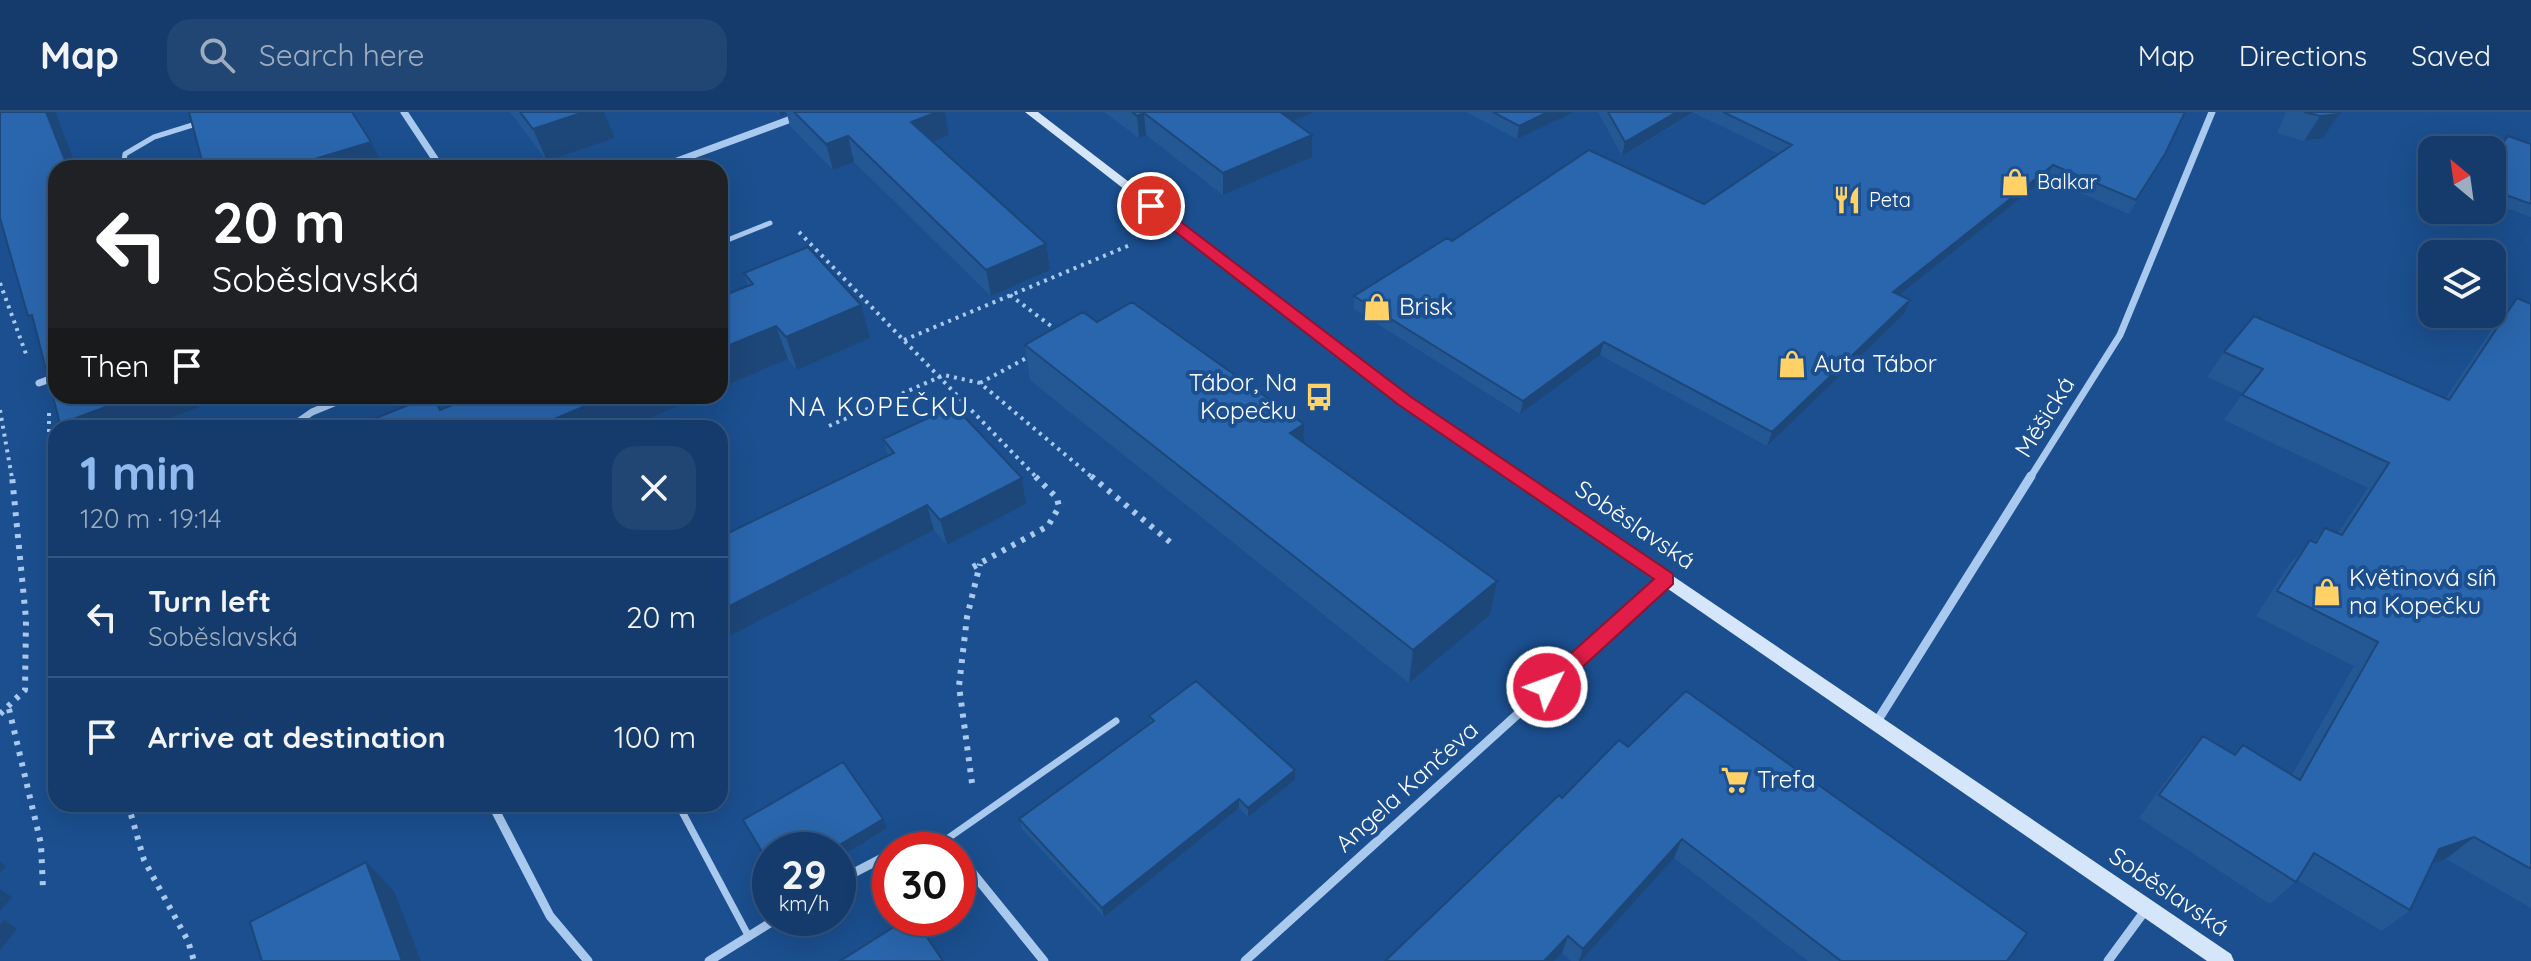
<!DOCTYPE html>
<html lang="en">
<head>
<meta charset="utf-8">
<style>
  body { margin:0; font-family:Quicksand,sans-serif; background:#214673; color:#f1f3f6; height:100vh; display:flex; flex-direction:column; font-size:30px; white-space:nowrap }
  * { box-sizing:border-box; margin:0 }
  p { font-size:26px; color:#9dadc1 }
  .icon { flex:none; width:44px; height:44px; fill:none; stroke:currentColor; stroke-width:2; stroke-linecap:round; stroke-linejoin:round }
  .map { position:relative; flex:1; overflow:hidden }
  .sheet { position:absolute; left:48px; top:308px; width:680px; height:392px; display:flex; flex-direction:column; background:#143b6b; border-radius:24px; box-shadow:0 8px 32px #0002,0 0 0 2px #33557e }
  .sheet>* { flex:none }
  .hud { position:absolute; left:48px; top:48px; width:680px; height:244px; border-radius:24px; box-shadow:0 8px 32px #0002,0 0 0 2px #33557e; background:#202124; color:#fff; overflow:hidden }
  .needle { width:52px; rotate:331deg }
  .fabs { position:absolute; left:2418px; top:24px; display:grid; gap:16px }
  .fabs a { display:grid; place-items:center; width:88px; height:88px; border-radius:16px; background:#143b6b; box-shadow:0 8px 32px #0002,0 0 0 2px #33557e; font-size:40px }
  .speed { position:absolute; left:752px; top:720px; display:flex; gap:16px; font-size:40px; font-weight:700; text-align:center }
  .speed>* { display:grid; place-content:center; width:104px; height:104px; border-radius:50%; background:#143b6b; box-shadow:0 8px 32px #0002,0 0 0 2px #33557e; line-height:1 }
  .speed small { font-size:20px; font-weight:400 }
  .speed .limit { border:12px solid #d22; background:#fff; color:#111 }
  .pin { position:absolute; display:grid; place-items:center; width:68px; height:68px; color:#fff; margin:-34px; border:4px solid #fff; border-radius:50%; box-shadow:0 2px 8px #0007 }
  .me { position:absolute; width:88px; margin:-44px; rotate:48deg; stroke-linejoin:round; filter:drop-shadow(0 0 6px #0008) }
  .turn { display:flex; align-items:center; gap:28px; height:168px; padding:0 32px; font-size:36px }
  .turn .icon { width:104px; height:104px; stroke-width:2.5 }
  .turn b { display:block; font-size:56px; line-height:68px }
  .then { display:flex; align-items:center; height:76px; padding:0 32px; background:#0003; gap:16px; font-size:30px }
  .round { display:grid; place-items:center; flex:none; width:84px; height:84px; border-radius:24px; background:#214673 }
  .summary { display:flex; align-items:center; justify-content:space-between; height:136px; padding:0 32px }
  h1 { font-size:48px; font-weight:700; line-height:60px; color:#90b9f0 }
  ul { padding:0; list-style:none }
  li { display:flex; align-items:center; gap:24px; height:120px; padding:0 32px; border-top:2px solid #33557e }
  li div { flex:1 }
  li b { display:block; font-size:30px }
  li em { font-style:normal }
  header { display:flex; align-items:center; gap:48px; box-sizing:border-box; height:112px; padding:0 40px; background:#143b6b; border-bottom:2px solid #33557e }
  header strong { font-size:38px }
  nav { display:flex; gap:44px; margin-inline-start:auto; font-size:28px }
  .search { width:560px; height:72px; background:#214673; display:flex; align-items:center; gap:20px; box-sizing:border-box; padding:0 28px; border-radius:24px; color:#9dadc1; font-size:30px }
  .map>svg:first-child { display:block }
</style>
</head>
<body>
<header>
<strong>Map</strong>
<div class="search"><svg class="icon" aria-label="search" viewBox="0 0 24 24"><circle cx="10" cy="10" r="6"/><path d="M15 15l6 6"/></svg>Search here</div>
<nav><a>Map</a><a>Directions</a><a>Saved</a></nav>
</header>
<div class="map">
<svg width="2531" height="849" viewBox="0 0 2531 849">
  <rect width="100%" height="100%" fill="#1b4f8f"/>
  <g fill="none" stroke-linecap="round" stroke-linejoin="round">
    <!-- path-far1 -->
    <path stroke="#a9c9ee" stroke-width="4" stroke-dasharray="3 5" stroke-linecap="butt" d="M 799,120 L 1037,366
      M 0,171 L 26,242
      M 1010,183 L 1059,220
      M 904,228 L 1130,133
      M 980,271 L 1032,243
      M 0,298 L 12,366
      M 49,301 L 49,366
      M 829,314 L 944,263 L 980,271 L 1093,366"/>
    <!-- path -->
    <path stroke="#a9c9ee" stroke-width="6" stroke-dasharray="4 7" stroke-linecap="butt" d="M 49,364 L 49,387 L 56,420
      M 1091,364 L 1170,430
      M 973,455 L 1048,414 L 1059,395 L 1057,386 L 1035,364
      M 9,597 L 41,732 L 43,777
      M 0,602 L 25,578 L 26,507 L 12,364
      M 972,671 L 959,574 L 967,505 L 980,452
      M 128,692 L 144,748 L 188,829 L 194,849"/>
    <!-- lane-far1 -->
    <path stroke="#a9c9ee" stroke-width="5" d="M 123,56 L 125,42 L 154,25 L 199,11
      M 720,131 L 770,111"/>
    <!-- lane -->
    <path stroke="#a9c9ee" stroke-width="7" d="M 678,692 L 749,825
      M 934,736 L 1116,609"/>
    <!-- street-far1 -->
    <path stroke="#a9c9ee" stroke-width="7" d="M 404,0 L 441,56
      M 658,56 L 810,0
      M 39,271 L 56,265
      M 289,316 L 312,300 L 351,284
      M 2030,366 L 2120,223 L 2212,0"/>
    <!-- street -->
    <path stroke="#a9c9ee" stroke-width="9" d="M 1876,611 L 2031,364
      M 492,692 L 550,804 L 588,849
      M 901,738 L 914,734 L 940,738
      M 958,743 L 1044,849
      M 838,769 L 890,742
      M 709,849 L 778,806
      M 1245,849 L 1667,467
      M 2108,849 L 2147,796"/>
    <!-- secondary -->
    <path fill="#d6e6fa" fill-rule="evenodd" d="M 1025,0 L 1038,0 L 1410,286 L 2231,842 L 2234,849 L 2207,849 L 1400,292 Z"/>
  </g>
  <!-- wall -->
  <path fill="#245895" d="M 510,0 L 604,0 L 615,26 L 547,49 Z
    M 776,0 L 945,0 L 949,23 L 933,29 L 1050,158 L 991,184 L 854,50 L 833,58 L 790,14 L 787,2 L 780,4 Z
    M 1104,0 L 1314,0 L 1293,9 L 1312,23 L 1312,45 L 1223,83 L 1146,23 L 1139,26 Z
    M 1466,0 L 1574,0 L 1517,27 Z
    M 1598,0 L 2185,0 L 2158,55 L 2129,102 L 2046,66 L 1900,183 L 1904,202 L 1767,334 L 1600,243 L 1520,302 L 1354,197 L 1354,184 L 1452,129 L 1704,92 L 1779,42 L 1694,1 L 1622,44 Z
    M 2286,0 L 2340,0 L 2323,26 L 2304,29 L 2277,21 Z
    M 2531,32 L 2531,105 L 2492,91 L 2492,45 Z
    M 744,161 L 870,226 L 797,258 L 788,247 L 720,276 L 720,185 L 748,174 Z
    M 2517,186 L 2531,192 L 2531,796 L 2446,747 L 2432,752 L 2410,798 L 2382,819 L 2297,768 L 2270,792 L 2139,706 L 2182,647 L 2203,624 L 2234,642 L 2243,633 L 2292,663 L 2354,554 L 2256,504 L 2289,453 L 2310,428 L 2313,430 L 2325,416 L 2338,421 L 2368,376 L 2224,308 L 2243,281 L 2207,265 L 2224,240 L 2445,287 L 2496,211 Z
    M 1097,210 L 1303,330 L 1497,469 L 1490,503 L 1409,571 L 1030,268 L 1025,233 Z
    M 883,327 L 1022,366 L 1026,392 L 947,433 L 934,418 L 720,529 L 720,425 L 888,344 Z
    M 1149,604 L 1295,668 L 1248,705 L 1239,696 L 1104,805 L 1022,717 L 1019,707 L 1150,612 Z
    M 1628,635 L 2007,849 L 1808,849 L 1674,746 L 1581,849 L 1571,849 L 1562,841 L 1554,849 L 1385,849 L 1562,686 Z"/>
  <!-- shaded-wall -->
  <path fill="#1d4779" d="M 46,0 L 55,0 L 77,56 L 68,56 Z
    M 584,0 L 604,0 L 615,26 L 547,49 L 533,17 Z
    M 779,0 L 786,0 L 787,2 L 780,4 Z
    M 937,0 L 945,0 L 949,23 L 916,36 L 911,10 Z
    M 1273,0 L 1314,0 L 1273,18 Z
    M 1548,0 L 1574,0 L 1517,27 L 1519,14 Z
    M 1677,0 L 1694,0 L 1622,44 L 1625,30 Z
    M 1144,1 L 1146,23 L 1139,26 L 1137,4 Z
    M 2339,2 L 2323,26 L 2304,29 L 2320,4 Z
    M 1312,23 L 1312,45 L 1223,83 L 1223,61 Z
    M 848,24 L 854,50 L 833,58 L 826,32 Z
    M 371,30 L 385,56 L 285,56 Z
    M 2053,53 L 2046,66 L 1887,193 L 1893,180 Z
    M 1046,132 L 1050,158 L 991,184 L 986,158 Z
    M 1910,188 L 1904,202 L 1767,334 L 1772,320 Z
    M 861,193 L 870,226 L 797,258 L 786,225 Z
    M 776,214 L 788,247 L 720,276 L 720,237 Z
    M 1604,230 L 1600,243 L 1520,302 L 1523,289 Z
    M 135,284 L 193,284 L 199,295 L 144,316 L 64,316 L 60,312 Z
    M 609,284 L 701,284 L 627,316 L 533,316 Z
    M 1304,312 L 1303,346 L 1290,321 Z
    M 1022,366 L 1026,392 L 947,433 L 940,408 Z
    M 927,393 L 934,418 L 720,529 L 720,499 Z
    M 1497,469 L 1490,503 L 1409,571 L 1413,538 Z
    M 1295,658 L 1295,668 L 1248,705 L 1248,696 Z
    M 1239,687 L 1239,696 L 1104,805 L 1102,796 Z
    M 172,692 L 199,692 L 181,701 Z
    M 883,707 L 887,716 L 838,746 L 838,738 L 831,738 Z
    M 2474,725 L 2446,747 L 2411,759 L 2439,737 Z
    M 1682,727 L 1674,746 L 1581,849 L 1579,849 L 1583,837 Z
    M 0,750 L 6,754 L 0,761 Z
    M 366,750 L 394,779 L 421,849 L 402,849 Z
    M 0,777 L 12,785 L 0,799 Z
    M 4,808 L 17,817 L 0,838 L 0,813 Z
    M 1568,824 L 1562,841 L 1554,849 L 1544,849 Z"/>
  <!-- building -->
  <path fill="#2a66ad" stroke="#1d4779" stroke-width="2" d="M 0,0 L 46,0 L 68,56 L 56,56 L 56,284 L 135,284 L 60,312 L 32,203 L 28,204 L 0,106 Z
    M 189,0 L 352,0 L 371,30 L 285,56 L 204,56 Z
    M 520,0 L 584,0 L 533,17 Z
    M 794,0 L 937,0 L 911,10 L 1046,132 L 986,158 L 848,24 L 826,32 Z
    M 1132,0 L 1280,0 L 1312,23 L 1223,61 L 1144,1 L 1137,4 Z
    M 1493,0 L 1548,0 L 1519,14 Z
    M 1608,0 L 1677,0 L 1625,30 Z
    M 1723,0 L 2185,0 L 2165,42 L 2136,88 L 2053,53 L 1893,180 L 1910,188 L 1772,320 L 1604,230 L 1523,289 L 1354,184 L 1447,126 L 1452,129 L 1589,38 L 1704,92 L 1792,33 Z
    M 2304,0 L 2340,0 L 2339,2 L 2320,4 Z
    M 2508,24 L 2531,32 L 2531,92 L 2492,78 L 2492,46 Z
    M 808,135 L 861,193 L 786,225 L 776,214 L 720,237 L 720,185 L 753,172 L 744,161 Z
    M 2517,186 L 2531,192 L 2531,757 L 2474,725 L 2439,737 L 2410,798 L 2314,741 L 2296,770 L 2159,683 L 2203,624 L 2235,643 L 2243,633 L 2300,668 L 2378,530 L 2277,479 L 2310,428 L 2316,431 L 2325,416 L 2342,423 L 2389,351 L 2242,283 L 2263,257 L 2224,240 L 2254,204 L 2449,288 Z
    M 1132,190 L 1304,312 L 1290,321 L 1497,469 L 1413,538 L 1025,233 L 1083,200 L 1097,210 Z
    M 431,284 L 433,284 L 440,298 L 475,284 L 609,284 L 533,316 L 351,316 Z
    M 954,294 L 1022,366 L 940,408 L 927,393 L 720,499 L 720,425 L 894,341 L 883,327 Z
    M 1196,569 L 1295,658 L 1248,696 L 1239,687 L 1102,796 L 1019,707 L 1154,609 L 1149,604 Z
    M 1686,579 L 2027,821 L 2007,849 L 1841,849 L 1682,727 L 1583,837 L 1568,824 L 1544,849 L 1385,849 L 1559,683 L 1562,686 L 1619,628 L 1628,635 Z
    M 843,650 L 883,707 L 831,738 L 770,738 L 770,753 L 743,708 Z
    M 366,750 L 402,849 L 262,849 L 250,810 Z
    M 908,806 L 914,806 L 943,849 L 840,849 Z"/>
  <!-- route -->
  <path fill="#e11d48" stroke="#92132f" stroke-width="2" d="M 1146,91 L 1156,91 L 1411,285 L 1673,462 L 1673,472 L 1554,581 L 1540,581 L 1537,575 L 1540,569 L 1654,467 L 1399,293 L 1146,97 Z"/>
  <!-- icons -->
  <defs>
    <symbol id="shop-bare" viewBox="-9 -9 18 18"><path d="M-5-2.5h2.3a2.7 3.5 0 0 1 5.4 0H5L5.5 6h-11ZM-1.5-2.5h3a1.5 2.3 0 0 0-3 0Z" fill="#ffd166" stroke="#1b4f8f" stroke-width="2.5" paint-order="stroke"/></symbol>
    <symbol id="restaurant-bare" viewBox="-9 -9 18 18"><path d="M-5-6h1v4h1v-4h1v4h1v-4h1v5L-1.5 .5V6h-2V.5L-5-1ZM5-6V6H3V1.5H1.5Q1.5-4 5-6Z" fill="#ffd166" stroke="#1b4f8f" stroke-width="2.5" paint-order="stroke"/></symbol>
    <symbol id="bus-bare" viewBox="-9 -9 18 18"><path d="M-5-6H5V4H4V6H2V4H-2V6H-4V4H-5ZM-3.5-4V0h7V-4ZM-3.5 1.2v1.5H-2V1.2ZM2 1.2v1.5H3.5V1.2Z" fill="#ffd166" stroke="#1b4f8f" stroke-width="2.5" paint-order="stroke"/></symbol>
    <symbol id="supermarket-bare" viewBox="-9 -9 18 18"><path d="M-6-5.5h2.5l.6 2H6L4.5 2H-2.5L-4.4-4H-6ZM-1.5 3.2a1.3 1.3 0 1 0 .1 0ZM3 3.2a1.3 1.3 0 1 0 .1 0Z" fill="#ffd166" stroke="#1b4f8f" stroke-width="2.5" paint-order="stroke"/></symbol>
  </defs>
  <g fill-rule="evenodd">
    <use href="#shop-bare" x="1995" y="50" width="40" height="40"/>
    <use href="#restaurant-bare" x="1827" y="68" width="40" height="40"/>
    <use href="#shop-bare" x="1357" y="175" width="40" height="40"/>
    <use href="#shop-bare" x="1772" y="232" width="40" height="40"/>
    <use href="#bus-bare" x="1299" y="265" width="40" height="40"/>
    <use href="#shop-bare" x="2307" y="460" width="40" height="40"/>
    <use href="#supermarket-bare" x="1715" y="648" width="40" height="40"/>
  </g>
  <g text-anchor="middle" stroke-width="8" stroke-linejoin="round" paint-order="stroke">
    <!-- far-poi labels -->
    <g font-size="20" fill="#fff" stroke="#1b4f8f" text-anchor="start">
      <text x="2037" y="77">Balkar</text>
      <text x="1869" y="95">Peta</text>
    </g>
    <!-- poi labels -->
    <g font-size="24" fill="#fff" stroke="#1b4f8f" text-anchor="start">
      <text x="1399" y="203">Brisk</text>
      <text x="1814" y="260">Auta Tábor</text>
      <text x="1297" y="279" text-anchor="end">Tábor, Na<tspan x="1297" dy="28">Kopečku</tspan></text>
      <text x="2349" y="474">Květinová síň<tspan x="2349" dy="28">na Kopečku</tspan></text>
      <text x="1757" y="676">Trefa</text>
    </g>
    <!-- street labels -->
    <g font-size="24" fill="#fff" stroke="#1b4f8f">
      <text transform="translate(2045 305) rotate(-58)" y="8">Měšická</text>
      <text transform="translate(1635 413) rotate(34)" y="8">Soběslavská</text>
      <text transform="translate(1407 675) rotate(-42)" y="8">Angela Kančeva</text>
      <text transform="translate(2169 780) rotate(34)" y="8">Soběslavská</text>
    </g>
    <!-- neighbourhood labels -->
    <g font-size="26" letter-spacing="2" fill="#fff" stroke="#1b4f8f">
      <text x="879" y="304">NA KOPEČKU</text>
    </g>
  </g>
</svg>
<div class="fabs">
<a><svg class="needle" viewBox="-14 -14 28 28"><path d="M0-13l5 13h-10z" fill="#e53935"/><path d="M0 13l5-13h-10z" fill="#9dadc1"/></svg></a>
<a><svg class="icon" aria-label="layers" viewBox="0 0 24 24"><path d="M12 4l9 5-9 5-9-5zM3 14l9 5 9-5"/></svg></a>
</div>
<div class="speed"><div>29<small>km/h</small></div><div class="limit">30</div></div>
<div class="pin" style="left:1151px;top:94px;background:#d93025"><svg class="icon" aria-label="arrive" viewBox="0 0 24 24"><path d="M6 21V4h12l-3 4 3 4H6"/></svg></div>
<svg class="me" style="left:1547px;top:575px" viewBox="-20 -20 40 40"><circle r="17" fill="#e11d48" stroke="#fff" stroke-width="3"/><path d="M0-11L8 9 0 5-8 9z" fill="#fff"/></svg>
<div class="hud">
<div class="turn"><svg class="icon" aria-label="left" viewBox="0 0 24 24"><path d="M17 20v-9H6M10 6l-5 5 5 5"/></svg><div><b>20 m</b>Soběslavská</div></div>
<div class="then">Then<svg class="icon" aria-label="arrive" viewBox="0 0 24 24"><path d="M6 21V4h12l-3 4 3 4H6"/></svg></div>
</div>
<section class="sheet">
<div class="summary"><div><h1>1 min</h1><p>120 m · 19:14</p></div><a class="round"><svg class="icon" aria-label="close" viewBox="0 0 24 24"><path d="M6 6l12 12M18 6L6 18"/></svg></a></div>
<ul>
<li><svg class="icon" aria-label="left" viewBox="0 0 24 24"><path d="M17 20v-9H6M10 6l-5 5 5 5"/></svg><div><b>Turn left</b><p>Soběslavská</p></div><em>20 m</em></li>
<li><svg class="icon" aria-label="arrive" viewBox="0 0 24 24"><path d="M6 21V4h12l-3 4 3 4H6"/></svg><div><b>Arrive at destination</b></div><em>100 m</em></li>
</ul>
</section>
</div>
</body>
</html>
